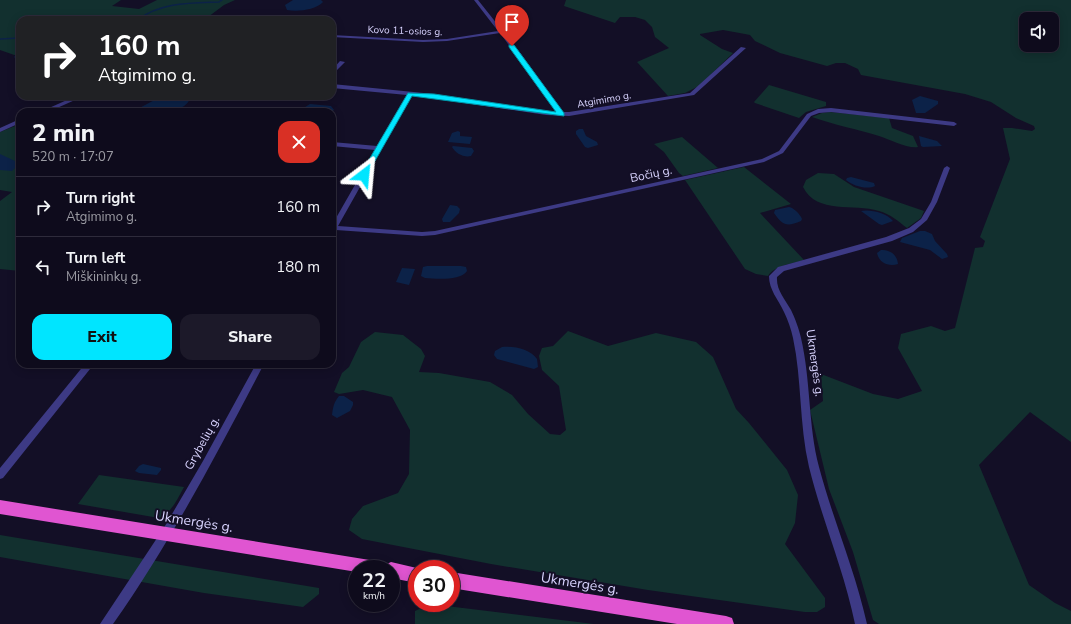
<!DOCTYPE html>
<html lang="en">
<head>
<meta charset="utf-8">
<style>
  body { margin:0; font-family:"Nunito Sans",sans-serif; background:#1c1929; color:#f1f3f6; height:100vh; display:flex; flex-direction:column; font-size:15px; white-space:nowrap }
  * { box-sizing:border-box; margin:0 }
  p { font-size:13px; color:#9b9ba3 }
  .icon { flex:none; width:22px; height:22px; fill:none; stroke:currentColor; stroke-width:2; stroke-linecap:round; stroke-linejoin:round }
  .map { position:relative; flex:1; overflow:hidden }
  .side { position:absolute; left:16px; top:108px; width:320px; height:260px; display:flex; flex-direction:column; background:#0e0b1c; border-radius:12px; box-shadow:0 2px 10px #0003,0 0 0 1px #2e2b3b }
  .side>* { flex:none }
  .hud { position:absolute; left:16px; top:16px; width:320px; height:84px; border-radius:12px; box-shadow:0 2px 10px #0003,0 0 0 1px #2e2b3b; background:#202124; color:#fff; overflow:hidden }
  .fabs { position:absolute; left:1019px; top:12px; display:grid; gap:8px }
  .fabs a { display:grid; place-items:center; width:40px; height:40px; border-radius:8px; background:#0e0b1c; box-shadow:0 2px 10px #0003,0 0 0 1px #2e2b3b; font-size:20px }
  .speed { position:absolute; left:348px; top:560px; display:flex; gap:8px; font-size:20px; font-weight:700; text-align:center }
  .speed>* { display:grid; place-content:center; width:52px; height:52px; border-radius:50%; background:#0e0b1c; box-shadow:0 2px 10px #0003,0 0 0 1px #2e2b3b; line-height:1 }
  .speed small { font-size:10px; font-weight:400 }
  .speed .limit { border:6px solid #d22; background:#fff; color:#111 }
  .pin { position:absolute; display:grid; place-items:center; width:34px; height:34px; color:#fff; margin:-41px -17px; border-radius:50% 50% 50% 0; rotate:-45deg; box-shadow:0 0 4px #0007 }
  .pin .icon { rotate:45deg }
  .me { position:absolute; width:44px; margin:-22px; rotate:29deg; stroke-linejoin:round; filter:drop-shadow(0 0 3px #0008) }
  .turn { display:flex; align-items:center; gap:14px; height:84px; padding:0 16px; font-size:18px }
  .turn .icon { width:52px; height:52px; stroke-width:2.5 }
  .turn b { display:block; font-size:28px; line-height:34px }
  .round { display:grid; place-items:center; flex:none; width:42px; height:42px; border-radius:12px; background:#1c1929 }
  .summary { display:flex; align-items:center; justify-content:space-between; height:68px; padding:0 16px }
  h1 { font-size:24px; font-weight:800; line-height:30px }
  .action { display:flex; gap:8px; margin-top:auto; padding:8px 16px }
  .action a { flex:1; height:46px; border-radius:12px; background:#00e5ff; color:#111; font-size:16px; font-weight:800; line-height:46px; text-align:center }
  .action a+a { background:#1c1929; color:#f1f3f6 }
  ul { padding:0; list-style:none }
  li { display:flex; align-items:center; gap:12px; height:60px; padding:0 16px; border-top:1px solid #2e2b3b }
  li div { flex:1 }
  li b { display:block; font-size:15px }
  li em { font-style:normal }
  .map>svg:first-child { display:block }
</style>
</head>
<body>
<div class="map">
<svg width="1071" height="624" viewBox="0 0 1071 624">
  <rect width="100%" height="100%" fill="#130f26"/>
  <!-- green -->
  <path fill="#12302f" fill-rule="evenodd" d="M 0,0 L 121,0 L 112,6 L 139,9 L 157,0 L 235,0 L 224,5 L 208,17 L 208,20 L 20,20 L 20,57 L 0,50 Z
    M 566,0 L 1071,0 L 1071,442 L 1030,412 L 979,465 L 1029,585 L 1055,603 L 1071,611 L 1071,624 L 879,624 L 873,620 L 853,552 L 829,489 L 810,410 L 823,401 L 821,374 L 873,394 L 898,399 L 922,391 L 898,348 L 901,334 L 931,326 L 945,331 L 955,328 L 975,248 L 983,247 L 985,241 L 980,237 L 1010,159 L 1003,128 L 1012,128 L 1032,131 L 1035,129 L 1034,126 L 1016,118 L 991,102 L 965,94 L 861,75 L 858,69 L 845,63 L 836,63 L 827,66 L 780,53 L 755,41 L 750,35 L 745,34 L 723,30 L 700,34 L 700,35 L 722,49 L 733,53 L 699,86 L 685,93 L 668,96 L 637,62 L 669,48 L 655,37 L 652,27 L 645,20 L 635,17 L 620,17 L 615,23 L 564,6 ZM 1026,19 L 1052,19 L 1052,45 L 1026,45 Z
    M 769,85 L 826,102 L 826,106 L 806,112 L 799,118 L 755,103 L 754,102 Z
    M 830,112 L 889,118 L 892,128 L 913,136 L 918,147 C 908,149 889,139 879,136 C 857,129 834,125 812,117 L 822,113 Z
    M 20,124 L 20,271 L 0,269 L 0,201 L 12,192 L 0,190 L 0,132 Z
    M 682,137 L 718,168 L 683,176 L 679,173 L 664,152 L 654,144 Z
    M 744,167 L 791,204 L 760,213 L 804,260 C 792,264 775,265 768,276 L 756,274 L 745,269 L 685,180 Z
    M 818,173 L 834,174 L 854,187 L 924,211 L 921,218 L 907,228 C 898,221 890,214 879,211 C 854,203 817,215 803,187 L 806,180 Z
    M 568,331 L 608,346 L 656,333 L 696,342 L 713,357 L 736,409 L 749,423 L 787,470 L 798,495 L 795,523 L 785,544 L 825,598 L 825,607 L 817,612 L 805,612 L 648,590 L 491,564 L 362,539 L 349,530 L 352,519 L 363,506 L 398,493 L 409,474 L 410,430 L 392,397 L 363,390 L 339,394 L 334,392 L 342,373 L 349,367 L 361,342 L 375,332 L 403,335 L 421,349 L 425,356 L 419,372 L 439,373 L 490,382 L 512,395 L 528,414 L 550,434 L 560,435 L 566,430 L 559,386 L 542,370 L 539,356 L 542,348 L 553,346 Z
    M 99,475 L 184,487 C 177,500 172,512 159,518 L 78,504 Z
    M 0,535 L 319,588 L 319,594 L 303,607 L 204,593 L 0,557 Z
    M 430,604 L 594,624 L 415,624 L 415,611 Z"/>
  <!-- water -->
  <path fill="#0c2248" d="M 293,0 L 321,0 L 323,2 C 315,10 298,12 287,10 L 285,5 Z
    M 162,96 L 189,96 L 190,99 C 181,117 149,112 132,112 Z
    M 920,96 L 938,101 L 938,104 L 925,113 L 916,113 L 912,100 Z
    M 310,104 L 331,106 L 334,110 C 328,115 311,111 302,109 Z
    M 579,129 L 583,129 L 586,136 L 597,142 L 598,145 L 588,148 L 585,147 L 576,134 L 576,131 Z
    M 458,131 L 460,132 L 460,136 L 472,137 L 470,144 L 448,142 L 452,133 Z
    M 919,136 L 937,141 L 942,146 L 923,147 L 921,146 Z
    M 453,146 L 472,148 L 474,151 L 471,156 C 464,158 455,153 452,147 Z
    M 0,154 L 15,161 L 17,166 L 12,171 L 0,170 Z
    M 851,177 L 874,183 L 875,186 C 867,190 853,186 846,180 L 847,178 Z
    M 450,205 L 457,206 L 460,209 L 459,213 L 450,222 L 443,222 L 442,219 Z
    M 789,207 C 794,208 800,214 802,219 L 801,221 C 787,227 783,226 774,213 L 775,210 Z
    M 861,211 C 870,209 887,213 893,221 L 882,225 L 879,224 Z
    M 920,231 L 925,231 L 932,234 L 935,241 L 947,254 L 948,257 L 942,259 L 930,250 L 900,242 L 902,238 Z
    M 881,250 C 890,250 897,254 898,264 C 889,267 879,263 877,253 Z
    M 427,266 L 461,266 L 466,267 L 467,271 C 460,281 437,279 425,278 L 421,276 L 423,267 Z
    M 402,268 L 415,269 L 409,285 L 396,282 Z
    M 502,347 C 514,346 530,349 537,359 L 538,367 L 534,369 L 497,359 L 494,355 L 495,351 Z
    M 339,396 L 344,396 L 353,402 L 353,405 L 350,411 L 337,418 L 332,415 C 333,407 334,402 339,396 Z
    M 143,464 L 161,468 L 161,470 L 157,475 L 139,473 L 135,471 L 139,466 Z"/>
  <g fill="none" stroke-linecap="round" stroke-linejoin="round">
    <!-- stream -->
    <path stroke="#0c2248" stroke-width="1.5" d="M 137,20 C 162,2 190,3 219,2 L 222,0
      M 0,39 L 20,38
      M 20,51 L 15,57 L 20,58"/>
    <!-- minor -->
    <path fill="#3d3a85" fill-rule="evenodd" d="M 474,0 L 478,0 L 521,54 L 563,112 L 569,112 L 690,93 L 741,47 L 746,48 L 694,95 L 569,116 L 546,115 L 412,95 L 338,226 L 422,232 L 435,231 L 762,159 L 779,151 L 807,114 L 818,109 L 831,108 L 954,122 L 957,124 L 954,126 L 831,112 L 819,113 L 811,116 L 783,153 L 764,162 L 435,235 L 422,236 L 336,230 L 332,233 L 332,225 L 375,150 L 332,146 L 332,142 L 377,146 L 407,95 L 332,88 L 332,84 L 434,94 L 546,111 L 557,112 L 500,33 L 447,41 L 423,42 L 332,37 L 332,35 L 423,40 L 447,39 L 498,31 Z
      M 340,61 L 345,62 L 332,75 L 332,70 Z
      M 76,96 L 84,96 L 48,112 L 40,112 Z
      M 20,119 L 20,123 L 0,132 L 0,128 Z
      M 947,166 L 950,168 L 937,202 L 927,220 L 913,232 L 892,241 L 784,271 L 777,277 C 776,290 785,299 791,310 C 795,318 799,329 801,338 C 811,381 808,425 819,467 C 833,520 855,570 867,624 L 855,624 C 844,570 822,520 809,467 C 799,424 802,380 793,338 C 791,329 788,320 784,312 C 778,299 769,290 769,276 L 778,267 L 886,237 L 909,228 L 921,219 L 931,202 L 944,168 Z
      M 85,364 L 94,364 L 3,478 L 0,479 L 0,468 Z
      M 256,364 L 264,364 C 217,453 171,542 113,624 L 100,624 L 165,526 L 203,461 Z"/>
    <!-- trunk -->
    <path fill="#e055d1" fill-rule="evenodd" d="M 0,500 L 382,562 L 387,564 L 391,562 L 421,569 L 417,569 L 417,583 L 391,578 L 391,569 L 357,569 L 357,572 L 0,514 Z
      M 451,572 L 726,616 L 732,618 L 734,624 L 677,624 L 451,588 Z"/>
  </g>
  <!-- route -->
  <path fill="#00e5ff" stroke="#0095a6" d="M 509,45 L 514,45 L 564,113 L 564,116 L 412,96 L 367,175 L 364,177 L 361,177 L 360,175 L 408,93 L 434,94 L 556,112 L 509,47 Z"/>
  <g text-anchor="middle" stroke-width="4" stroke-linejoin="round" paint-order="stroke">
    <!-- far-street labels -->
    <g font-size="10" fill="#d9d4ff" stroke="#130f26">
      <text transform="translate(405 30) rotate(2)" y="4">Kovo 11-osios g.</text>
      <text transform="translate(604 99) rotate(-10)" y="4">Atgimimo g.</text>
    </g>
    <!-- street labels -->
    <g font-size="12" fill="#d9d4ff" stroke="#130f26">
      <text transform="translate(651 174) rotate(-12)" y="4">Bočių g.</text>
      <text transform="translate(815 363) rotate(82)" y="4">Ukmergės g.</text>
      <text transform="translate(202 443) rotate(-61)" y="4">Grybelių g.</text>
    </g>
    <!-- near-street labels -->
    <g font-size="14" fill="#d9d4ff" stroke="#130f26">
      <text transform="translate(194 521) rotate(9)" y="5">Ukmergės g.</text>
      <text transform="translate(580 583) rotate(9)" y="5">Ukmergės g.</text>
    </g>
  </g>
</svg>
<div class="fabs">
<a><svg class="icon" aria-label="sound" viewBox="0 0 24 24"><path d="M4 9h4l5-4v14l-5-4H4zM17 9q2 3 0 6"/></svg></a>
</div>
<div class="speed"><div>22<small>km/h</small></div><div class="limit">30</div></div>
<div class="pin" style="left:512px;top:46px;background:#d93025"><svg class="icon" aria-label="arrive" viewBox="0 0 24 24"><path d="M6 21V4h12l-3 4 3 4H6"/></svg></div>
<svg class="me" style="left:364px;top:175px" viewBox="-20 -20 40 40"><path d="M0-17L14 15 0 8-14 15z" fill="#00e5ff" stroke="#fff" stroke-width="4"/></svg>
<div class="hud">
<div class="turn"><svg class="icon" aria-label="right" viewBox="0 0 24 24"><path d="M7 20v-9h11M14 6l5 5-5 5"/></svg><div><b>160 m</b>Atgimimo g.</div></div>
</div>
<section class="side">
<div class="summary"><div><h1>2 min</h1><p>520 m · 17:07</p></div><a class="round" style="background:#d93025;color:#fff"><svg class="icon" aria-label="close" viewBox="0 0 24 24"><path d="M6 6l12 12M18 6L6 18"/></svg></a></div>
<ul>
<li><svg class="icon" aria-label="right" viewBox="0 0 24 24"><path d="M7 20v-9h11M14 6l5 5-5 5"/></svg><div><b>Turn right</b><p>Atgimimo g.</p></div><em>160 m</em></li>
<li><svg class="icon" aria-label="left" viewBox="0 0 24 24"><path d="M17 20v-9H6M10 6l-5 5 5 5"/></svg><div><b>Turn left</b><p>Miškininkų g.</p></div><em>180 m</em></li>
</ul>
<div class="action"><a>Exit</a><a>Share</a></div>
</section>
</div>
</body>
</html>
